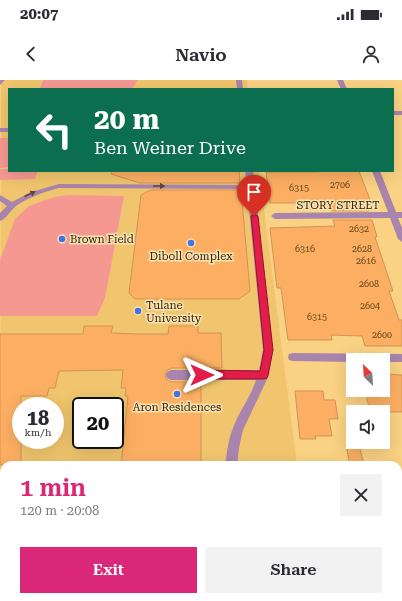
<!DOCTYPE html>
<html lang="en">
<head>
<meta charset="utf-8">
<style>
  body { margin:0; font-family:"Roboto Serif",serif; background:#f2f2f3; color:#2b2b33; height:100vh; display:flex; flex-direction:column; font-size:15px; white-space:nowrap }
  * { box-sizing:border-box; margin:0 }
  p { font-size:13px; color:#7c7c81 }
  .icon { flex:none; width:22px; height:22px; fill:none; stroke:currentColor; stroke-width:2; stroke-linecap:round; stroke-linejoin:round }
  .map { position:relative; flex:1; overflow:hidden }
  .drawer { position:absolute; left:0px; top:381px; width:402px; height:140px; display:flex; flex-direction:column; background:#fff; border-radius:12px 12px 0 0; box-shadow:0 4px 16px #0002 }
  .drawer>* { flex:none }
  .top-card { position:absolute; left:8px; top:8px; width:386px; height:84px; border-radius:0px; box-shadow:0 4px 16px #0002; background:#0b6e4f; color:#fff; overflow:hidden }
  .needle { width:26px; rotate:335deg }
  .buttons { position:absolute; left:346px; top:273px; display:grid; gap:8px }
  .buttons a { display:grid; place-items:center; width:44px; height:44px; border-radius:0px; background:#fff; box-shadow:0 4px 16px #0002; font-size:20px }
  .speed { position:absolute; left:12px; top:317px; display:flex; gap:8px; font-size:20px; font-weight:700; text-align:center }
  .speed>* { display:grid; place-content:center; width:52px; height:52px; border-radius:50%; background:#fff; box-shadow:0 4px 16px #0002; line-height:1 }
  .speed small { font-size:10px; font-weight:400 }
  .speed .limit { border:2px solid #111; border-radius:6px; background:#fff; color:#111 }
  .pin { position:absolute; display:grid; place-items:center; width:34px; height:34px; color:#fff; margin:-41px -17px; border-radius:50% 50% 50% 0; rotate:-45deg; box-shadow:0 0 4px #0007 }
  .pin .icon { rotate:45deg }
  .me { position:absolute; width:44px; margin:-22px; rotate:90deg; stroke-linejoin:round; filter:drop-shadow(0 0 3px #0008) }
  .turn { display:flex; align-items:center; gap:14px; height:84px; padding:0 20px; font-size:18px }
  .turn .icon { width:52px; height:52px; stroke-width:2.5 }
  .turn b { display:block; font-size:28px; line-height:34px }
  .round { display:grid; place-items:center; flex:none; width:42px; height:42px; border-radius:0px; background:#f2f2f3 }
  .head { display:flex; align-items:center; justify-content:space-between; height:68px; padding:0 20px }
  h1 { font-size:24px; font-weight:600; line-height:30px; color:#db2777 }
  .action { display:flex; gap:8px; margin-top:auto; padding:8px 20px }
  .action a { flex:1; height:46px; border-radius:0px; background:#db2777; color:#fff; font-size:16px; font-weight:600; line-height:46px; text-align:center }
  .action a+a { background:#f2f2f3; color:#2b2b33 }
  .status { display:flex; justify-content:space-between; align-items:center; height:28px; padding:0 20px; background:#fff; direction:ltr }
  .status svg { height:11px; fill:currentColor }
  header { display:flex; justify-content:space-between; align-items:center; height:52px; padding:0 20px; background:#fff; font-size:18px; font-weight:600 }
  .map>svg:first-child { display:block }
</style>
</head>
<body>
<div class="status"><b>20:07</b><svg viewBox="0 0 49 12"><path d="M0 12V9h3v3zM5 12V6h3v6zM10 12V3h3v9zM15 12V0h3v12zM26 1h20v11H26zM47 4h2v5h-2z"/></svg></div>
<header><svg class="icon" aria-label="back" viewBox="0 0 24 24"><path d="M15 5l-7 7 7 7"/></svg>Navio<svg class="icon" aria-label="person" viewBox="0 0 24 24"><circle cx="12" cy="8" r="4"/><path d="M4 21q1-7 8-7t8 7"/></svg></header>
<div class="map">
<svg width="402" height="521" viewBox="0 0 402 521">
  <rect width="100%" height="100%" fill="#f9d283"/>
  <!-- built -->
  <path fill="#f0c56d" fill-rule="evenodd" d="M 1,0 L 247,0 L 248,9 L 9,9 L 9,91 L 259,91 L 297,385 L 4,385 L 4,517 L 398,517 L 398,429 L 402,443 L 402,521 L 0,521 ZM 21,326 L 55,326 L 55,360 L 21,360 ZM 81,326 L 115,326 L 115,360 L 81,360 Z"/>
  <!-- green -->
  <path fill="#f69892" d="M 43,0 L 138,0 L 132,9 L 40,9 Z
    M 0,58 L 9,58 L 9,87 L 0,88 Z
    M 0,89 L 9,89 L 9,91 L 38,91 L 35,99 L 0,100 Z
    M 68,115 L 124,116 L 105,218 L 97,236 L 0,236 L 0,180 L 15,139 L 29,126 L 54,117 Z"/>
  <!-- building -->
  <path fill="#fcaf63" stroke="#d19357" d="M 112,91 L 239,91 L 240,103 L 140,103 L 111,94 Z
    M 319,91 L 359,91 L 372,125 L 367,125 L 369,131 L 331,131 L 328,123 L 270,123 L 266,92 L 319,92 Z
    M 151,110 L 241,110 L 250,211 L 239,219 L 135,219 L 129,213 L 141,115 Z
    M 333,140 L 372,140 L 377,157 L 375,157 L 393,211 L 389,211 L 399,240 L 402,240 L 402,266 L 365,266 L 362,256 L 331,255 L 332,260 L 288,260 L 281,208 L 277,208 L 270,148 L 335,146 Z
    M 84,246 L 113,246 L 111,253 L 135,254 L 168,254 L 169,246 L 198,246 L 198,253 L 221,253 L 222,288 L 171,288 L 166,291 L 165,295 L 166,299 L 171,302 L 201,302 L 201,385 L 121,385 L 128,316 L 125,316 L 126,308 L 121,308 L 123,290 L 59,291 L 55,308 L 49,308 L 47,316 L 21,316 L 21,385 L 0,385 L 0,254 L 83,254 Z
    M 383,294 L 402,295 L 402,332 L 370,332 L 365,310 L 383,310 Z
    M 295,311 L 323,311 L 324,320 L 335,320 L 338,339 L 329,339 L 332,356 L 315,356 L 316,359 L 300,359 Z
    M 346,365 L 359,365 L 364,385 L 350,385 Z"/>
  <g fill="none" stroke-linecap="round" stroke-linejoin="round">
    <!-- path -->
    <path stroke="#a6894d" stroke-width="3" stroke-dasharray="5 2.5" stroke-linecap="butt" d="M 398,487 L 402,500
      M 309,517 L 310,521"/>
    <!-- minor -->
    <path fill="#a984ac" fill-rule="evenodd" d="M 0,0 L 5,0 L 0,5 Z
      M 236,0 L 242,0 L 243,9 L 237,9 Z
      M 337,0 L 343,0 L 347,9 L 341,9 Z
      M 393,31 L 402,31 L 402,35 L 393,35 Z
      M 0,48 L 9,48 L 9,52 L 0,52 Z
      M 245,91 L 253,91 L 273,270 L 269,295 L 243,350 L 239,368 L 237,385 L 225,385 C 227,373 228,360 233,348 C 239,331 251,317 256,300 L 171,300 L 167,298 L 166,295 L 167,292 L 171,290 L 259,290 L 263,270 L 247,109 L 59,108 C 44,112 29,117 16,126 C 11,130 6,139 0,141 L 0,133 L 7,126 L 0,121 L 0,115 L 12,122 L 31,112 L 59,104 L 247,105 Z
      M 372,91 L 380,91 L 396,132 L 402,132 L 402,138 L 398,138 L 402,148 L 402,162 L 398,159 L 390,138 L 275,139 L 271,136 L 275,133 L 388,132 Z
      M 293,273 L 402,274 L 402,282 L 383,282 L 383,280 L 353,280 L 353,282 L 293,281 L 289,280 L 288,277 L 289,274 Z
      M 229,517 L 243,517 L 243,521 L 229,521 Z"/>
  </g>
  <!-- one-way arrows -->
  <defs><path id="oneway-solid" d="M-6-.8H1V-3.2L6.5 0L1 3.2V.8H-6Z"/></defs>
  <g fill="#5d463e">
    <use href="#oneway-solid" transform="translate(159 106)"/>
    <use href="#oneway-solid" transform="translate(30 114) rotate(-24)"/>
  </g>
  <!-- route -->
  <path fill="#e11d48" stroke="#92132f" d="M 254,134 L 258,136 L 273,270 L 268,295 L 267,298 L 264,299 L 202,299 L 199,298 L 198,295 L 199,292 L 202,290 L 260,291 L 264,270 L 251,136 Z"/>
  <!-- markers -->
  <g fill="#4073e4" stroke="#f9e2b4" stroke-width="1.5">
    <circle cx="62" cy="159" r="4"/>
    <circle cx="191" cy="163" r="4"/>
    <circle cx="138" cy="231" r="4"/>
    <circle cx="177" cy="314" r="4"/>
  </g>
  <g text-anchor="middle" stroke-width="3" stroke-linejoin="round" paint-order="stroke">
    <!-- number labels -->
    <g font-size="9" fill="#66471a">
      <text x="340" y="108">2706</text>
      <text x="299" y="111">6315</text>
      <text x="359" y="152">2632</text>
      <text x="305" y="172">6316</text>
      <text x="362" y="172">2628</text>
      <text x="366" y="184">2616</text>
      <text x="369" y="207">2608</text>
      <text x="370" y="229">2604</text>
      <text x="317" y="240">6315</text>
      <text x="382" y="258">2600</text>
    </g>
    <!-- street labels -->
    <g font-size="11" fill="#342402" stroke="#f9e2b4">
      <text x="338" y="129">STORY STREET</text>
    </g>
    <!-- poi labels -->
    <g font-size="11" fill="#342402" stroke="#f9e2b4" text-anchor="start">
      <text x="70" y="163">Brown Field</text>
      <text x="191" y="180" text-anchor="middle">Diboll Complex</text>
      <text x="146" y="229">Tulane<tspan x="146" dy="13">University</tspan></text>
      <text x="177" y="331" text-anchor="middle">Aron Residences</text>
    </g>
  </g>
</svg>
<div class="buttons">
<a><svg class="needle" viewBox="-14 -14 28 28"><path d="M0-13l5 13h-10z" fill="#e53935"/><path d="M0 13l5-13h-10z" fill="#7c7c81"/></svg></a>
<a><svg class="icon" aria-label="sound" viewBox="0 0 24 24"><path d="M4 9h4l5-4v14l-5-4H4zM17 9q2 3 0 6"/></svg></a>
</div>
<div class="speed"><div>18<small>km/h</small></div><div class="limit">20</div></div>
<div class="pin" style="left:254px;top:136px;background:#d93025"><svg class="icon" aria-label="arrive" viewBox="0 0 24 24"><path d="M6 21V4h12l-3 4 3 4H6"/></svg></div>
<svg class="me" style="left:202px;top:295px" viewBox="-20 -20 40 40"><path d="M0-17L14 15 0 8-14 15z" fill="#e11d48" stroke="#fff" stroke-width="4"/></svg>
<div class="top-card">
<div class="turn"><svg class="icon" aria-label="left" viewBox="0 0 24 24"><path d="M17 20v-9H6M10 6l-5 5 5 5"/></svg><div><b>20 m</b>Ben Weiner Drive</div></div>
</div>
<section class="drawer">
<div class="head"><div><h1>1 min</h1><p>120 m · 20:08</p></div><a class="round"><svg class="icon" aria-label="close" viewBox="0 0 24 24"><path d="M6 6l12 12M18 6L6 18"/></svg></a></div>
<div class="action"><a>Exit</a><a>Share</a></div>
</section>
</div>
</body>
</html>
